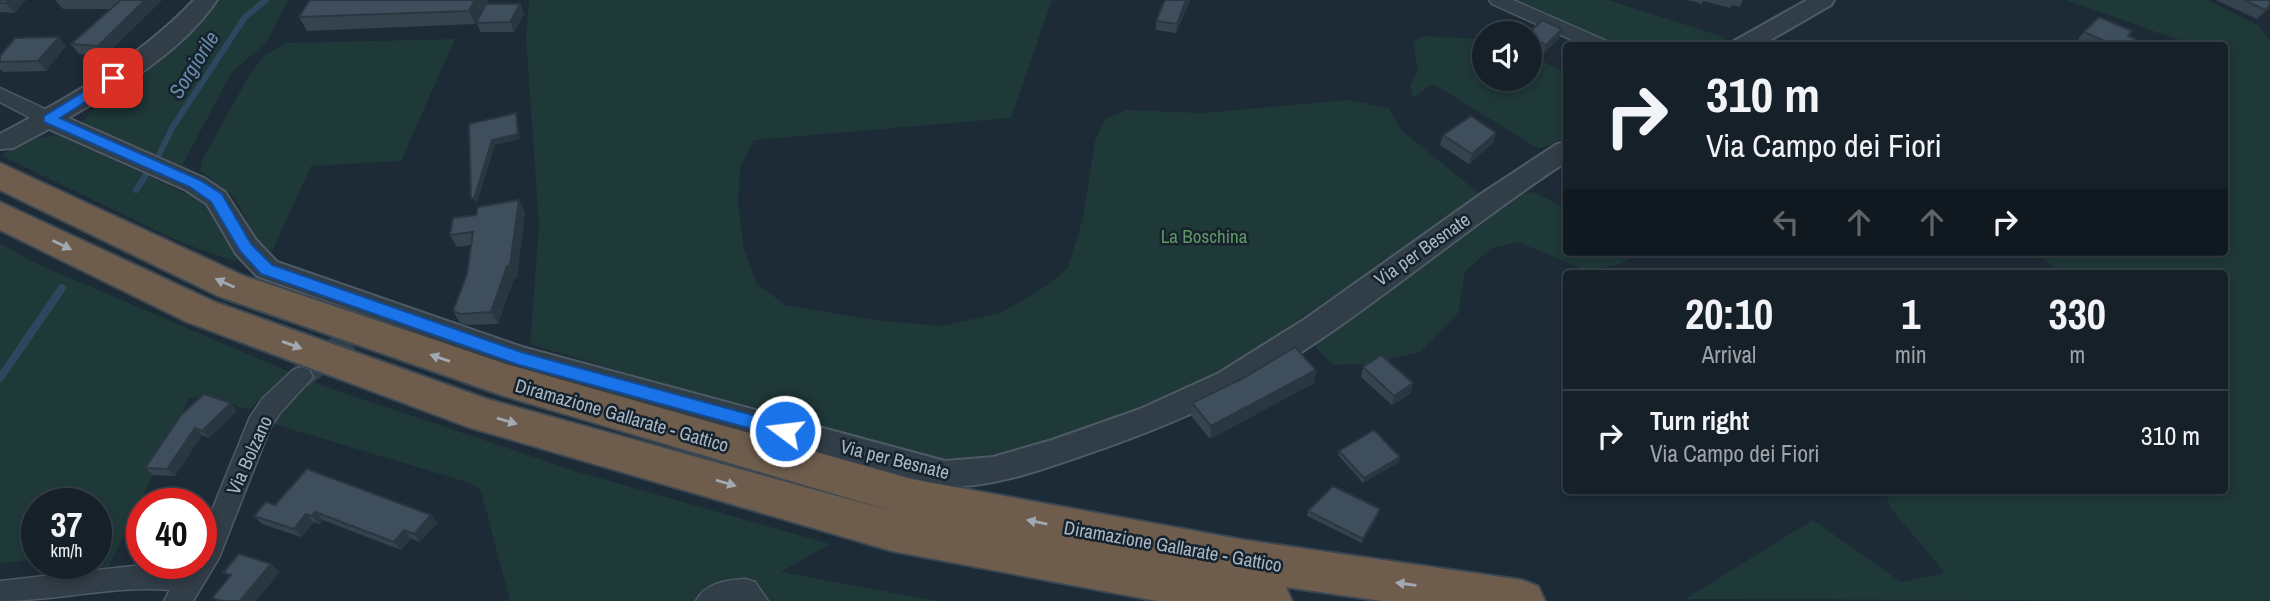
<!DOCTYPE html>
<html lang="en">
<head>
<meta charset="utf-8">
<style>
  body { margin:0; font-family:"Archivo Narrow",sans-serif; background:#232d35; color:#f1f3f6; height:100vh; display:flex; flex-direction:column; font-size:26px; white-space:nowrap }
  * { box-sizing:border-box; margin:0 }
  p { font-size:23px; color:#9ea3a8 }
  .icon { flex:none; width:38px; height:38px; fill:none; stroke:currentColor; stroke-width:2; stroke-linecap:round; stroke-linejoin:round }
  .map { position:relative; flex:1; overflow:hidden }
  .panel { position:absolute; left:1563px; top:270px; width:665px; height:224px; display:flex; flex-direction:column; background:#162029; border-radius:7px; box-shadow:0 4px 10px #0003,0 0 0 2px #353e46 }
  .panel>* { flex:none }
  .banner { position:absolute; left:1563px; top:42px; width:665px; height:214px; border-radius:7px; box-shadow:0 4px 10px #0003,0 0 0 2px #353e46; background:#162029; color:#f1f3f6; overflow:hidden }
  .tools { position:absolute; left:1472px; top:21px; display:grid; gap:14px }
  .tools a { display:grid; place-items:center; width:70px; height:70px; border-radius:50%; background:#162029; box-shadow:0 4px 10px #0003,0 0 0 2px #353e46; font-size:35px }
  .speed { position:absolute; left:21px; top:488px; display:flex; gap:14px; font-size:35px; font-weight:700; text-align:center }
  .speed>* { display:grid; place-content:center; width:91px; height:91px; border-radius:50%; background:#162029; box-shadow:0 4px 10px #0003,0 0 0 2px #353e46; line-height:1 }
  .speed small { font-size:18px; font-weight:400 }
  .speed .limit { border:10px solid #d22; background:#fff; color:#111 }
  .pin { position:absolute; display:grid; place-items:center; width:60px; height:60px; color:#fff; margin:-30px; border-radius:14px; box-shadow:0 4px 10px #0006 }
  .me { position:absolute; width:77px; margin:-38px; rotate:285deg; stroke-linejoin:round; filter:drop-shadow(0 0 5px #0008) }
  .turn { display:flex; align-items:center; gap:24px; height:147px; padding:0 28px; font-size:32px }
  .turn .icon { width:91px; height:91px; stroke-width:2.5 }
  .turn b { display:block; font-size:49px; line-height:60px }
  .lanes { display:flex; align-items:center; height:66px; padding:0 28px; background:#0003; justify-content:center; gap:35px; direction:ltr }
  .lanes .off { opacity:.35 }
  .eta { display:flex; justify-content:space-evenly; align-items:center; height:119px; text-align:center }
  .eta b { font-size:42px; font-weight:800; line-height:49px }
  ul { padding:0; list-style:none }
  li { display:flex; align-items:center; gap:21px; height:91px; padding:0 28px; border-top:2px solid #353e46 }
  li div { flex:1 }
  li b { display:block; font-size:26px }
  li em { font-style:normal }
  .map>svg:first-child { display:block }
</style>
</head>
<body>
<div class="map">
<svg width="2270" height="601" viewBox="0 0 2270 601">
  <rect width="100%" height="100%" fill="#1d2b37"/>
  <!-- green -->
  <path fill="#1f3838" d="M 219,0 L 288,0 L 266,43 L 231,73 L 181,168 L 80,126 C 115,72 183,52 219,0 Z
    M 529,0 L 1052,0 L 1011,118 L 754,140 L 740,167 L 738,202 L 744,250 L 757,284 L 785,305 L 873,320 L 941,326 L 1001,313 L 1049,284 L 1068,268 L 1083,218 L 1095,141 L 1105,119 L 1127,110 L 1203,113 L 1348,100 L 1389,108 L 1401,130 L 1481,195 L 1375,271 L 1330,298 L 1215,377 L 1144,410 L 981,466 L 932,465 L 530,344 L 539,226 L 526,37 Z
    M 1508,0 L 1608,0 L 1727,38 L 1716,45 L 1612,45 Z
    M 2066,0 L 2207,0 L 2258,25 L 2270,40 L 2270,601 L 1685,599 L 1813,520 L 1901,582 L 1945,573 L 1891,509 L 1884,490 L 2224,490 L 2224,273 L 2059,273 L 2037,252 L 2224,252 L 2224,73 L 2229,60 L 2224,57 L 2224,46 L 2193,45 Z
    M 1422,36 L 1484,39 L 1484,79 L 1530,79 L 1530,55 L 1566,73 L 1566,137 L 1539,149 L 1433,84 L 1413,98 L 1410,86 L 1418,70 L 1413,42 Z
    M 455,39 L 401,161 L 311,166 L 268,260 L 234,196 L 200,171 L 202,160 L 250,74 L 265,55 L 286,43 Z
    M 58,135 L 207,203 L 237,262 L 182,243 L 0,155 L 34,139 Z
    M 1533,192 L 1561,206 L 1566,205 L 1566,252 L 1642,252 L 1620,264 L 1588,271 L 1518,242 L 1490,249 L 1465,272 L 1458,313 L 1420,352 L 1367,364 L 1333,365 L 1312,343 L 1518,194 Z
    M 0,243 L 35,263 L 290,372 L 249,410 L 214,398 L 189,398 L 107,571 L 47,577 L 54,564 L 96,564 L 96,504 L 37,504 L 37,559 L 0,563 Z
    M 309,381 L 575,471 L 830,544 L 781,572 L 937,601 L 510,601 L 481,491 L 470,483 L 274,424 Z"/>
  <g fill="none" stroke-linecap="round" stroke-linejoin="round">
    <!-- stream-far1 -->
    <path stroke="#2d475e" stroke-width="6" d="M 159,155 L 172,128 L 245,17 L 266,0
      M 136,190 L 148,172"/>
    <!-- stream -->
    <path stroke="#2d475e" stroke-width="8" d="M 0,378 L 62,288"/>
    <!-- minor-tunnel -->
    <path stroke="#32404c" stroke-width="24" stroke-dasharray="24 12" stroke-linecap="butt" d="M 301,377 L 370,322"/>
    <defs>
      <path id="minor" d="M 1489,0 L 1513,0 L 1609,42 L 1611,46 L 1585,46 L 1492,4 Z
        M 0,88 L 56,114 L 59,119 L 56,124 L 42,124 L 0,102 Z
        M 301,367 L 309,370 L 313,377 L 281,412 L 270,428 L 219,558 L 193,601 L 164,601 L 170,590 C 114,585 57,601 0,601 L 0,581 L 151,564 L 185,566 L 187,564 L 201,564 L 201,537 L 250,417 L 263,398 L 293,370 Z
        M 745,579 L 755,582 L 768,601 L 696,601 C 705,583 727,580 745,579 Z"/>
      <path id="tertiary" d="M 194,0 L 217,0 C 182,52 121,87 68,118 L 204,178 L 225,192 L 256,240 L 277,262 L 522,347 L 945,461 L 993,457 L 1052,440 L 1140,409 L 1219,373 L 1305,319 L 1484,192 L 1557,144 L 1566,142 L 1566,162 C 1457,233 1353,327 1240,389 C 1190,417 1137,437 1084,455 C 1038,471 994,487 945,487 L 519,369 L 257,276 L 236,254 L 207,204 L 186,190 L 49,129 L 13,148 L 0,149 L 0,134 C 70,97 139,58 194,0 Z
        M 1807,0 L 1834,0 L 1831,5 L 1760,46 L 1731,46 L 1734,41 Z"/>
      <path id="motorway" d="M 0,163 L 244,276 L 506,364 L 911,479 L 1244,540 L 1522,580 L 1538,586 L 1545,601 L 1382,601 L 1286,587 L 1292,601 L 1157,601 L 892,551 L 468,427 L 187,322 L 0,230 L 0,202 L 215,302 L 487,399 L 895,512 L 504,396 L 218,296 L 0,190 Z"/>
    </defs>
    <!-- minor casing -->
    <use href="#minor" stroke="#4e5a66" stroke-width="3"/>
    <!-- tertiary casing -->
    <use href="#tertiary" stroke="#4e5a66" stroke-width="4"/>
    <!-- motorway casing -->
    <use href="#motorway" stroke="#3b4752" stroke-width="4"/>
    <!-- minor -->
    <use href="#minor" fill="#313d47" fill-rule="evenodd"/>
    <!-- tertiary -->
    <use href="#tertiary" fill="#313d47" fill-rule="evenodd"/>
    <!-- motorway -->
    <use href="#motorway" fill="#6e5d4d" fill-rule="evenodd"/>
  </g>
  <!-- wall -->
  <path fill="#35434f" d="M 0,0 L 26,0 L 14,13 L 0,12 Z
    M 55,0 L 162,0 L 105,56 L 79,54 L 71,44 L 111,9 L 63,9 Z
    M 310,0 L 488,0 L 475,24 L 307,31 L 299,17 Z
    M 1165,0 L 1190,0 L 1176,33 L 1156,30 L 1156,21 Z
    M 1687,0 L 1743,0 L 1740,7 L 1732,5 L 1730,8 L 1703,1 L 1702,4 Z
    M 2216,0 L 2270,0 L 2270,8 L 2257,19 Z
    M 520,4 L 524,14 L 514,32 L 481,32 L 476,23 Z
    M 2084,32 L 2129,36 L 2131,46 L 2092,46 L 2078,39 Z
    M 1530,33 L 1559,38 L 1543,54 L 1530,48 Z
    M 59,37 L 66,46 L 46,71 L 3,72 L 0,69 L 0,56 Z
    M 1443,135 L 1494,142 L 1469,164 L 1440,145 Z
    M 525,212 L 517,277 L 514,278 L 498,324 L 467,325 L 460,323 L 453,311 L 467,274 L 471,245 L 457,247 L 450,235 Z
    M 1363,367 L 1411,393 L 1392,405 L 1361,377 Z
    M 1316,370 L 1314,383 L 1210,439 L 1191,416 L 1192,403 Z
    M 237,411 L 209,438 L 202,435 L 175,476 L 153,475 L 145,468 L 181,415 Z
    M 1339,451 L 1400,457 L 1399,462 L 1363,483 L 1338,455 Z
    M 275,505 L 431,515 L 437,523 L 420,542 L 411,538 L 401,550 L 323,520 L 319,524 L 314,522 L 301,537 L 262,524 L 254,516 Z
    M 1380,509 L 1379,513 L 1362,543 L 1307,516 L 1308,511 Z"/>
  <!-- shaded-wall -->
  <path fill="#2b3740" d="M 9,0 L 26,0 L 14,13 L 6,3 Z
    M 145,0 L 162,0 L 105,56 L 98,46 Z
    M 475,0 L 488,0 L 475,24 L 469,11 Z
    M 1186,0 L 1190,0 L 1176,33 L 1177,24 Z
    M 520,4 L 524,14 L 514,32 L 510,22 Z
    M 2270,5 L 2270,8 L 2257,19 L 2265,10 Z
    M 1562,29 L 1559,38 L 1543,54 L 1546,45 Z
    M 59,37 L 66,46 L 46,71 L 38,61 Z
    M 516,113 L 518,118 L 520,139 L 495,145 L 477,204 L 474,199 L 492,140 Z
    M 1496,133 L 1494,142 L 1469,164 L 1472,154 Z
    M 519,200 L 525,212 L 517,277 L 514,278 L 498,324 L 491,312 Z
    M 1316,370 L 1314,383 L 1210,439 L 1211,426 Z
    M 1413,383 L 1411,393 L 1392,405 L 1394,396 Z
    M 231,403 L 237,411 L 209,438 L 202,431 Z
    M 195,428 L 202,435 L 175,476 L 167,469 Z
    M 1400,457 L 1399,462 L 1363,483 L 1364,478 Z
    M 1380,509 L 1379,513 L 1362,543 L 1363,539 Z
    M 315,512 L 323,520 L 319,524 L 312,516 Z
    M 306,514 L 314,522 L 301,537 L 294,529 Z
    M 431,515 L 437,523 L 420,542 L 414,534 Z
    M 404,530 L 411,538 L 401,550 L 394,542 Z
    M 271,564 L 280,572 L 256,601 L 240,601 Z"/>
  <!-- building -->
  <path fill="#3e4e5c" stroke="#2b3740" stroke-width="2" d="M 0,0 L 9,0 L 6,3 L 0,3 Z
    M 121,0 L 145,0 L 98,46 L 71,44 Z
    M 310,0 L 475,0 L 469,11 L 299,17 Z
    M 1165,0 L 1186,0 L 1177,24 L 1156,21 Z
    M 2244,0 L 2270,0 L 2270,5 L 2265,10 Z
    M 486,4 L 520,4 L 510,22 L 476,23 Z
    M 2099,17 L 2132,31 L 2128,36 L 2136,39 L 2130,46 L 2106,46 L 2107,42 L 2084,32 Z
    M 1542,20 L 1562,29 L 1546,45 L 1530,37 L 1530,33 L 1529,33 Z
    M 59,37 L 38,61 L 0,62 L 0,56 L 15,38 Z
    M 516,113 L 518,134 L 492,140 L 474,199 L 471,198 L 469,124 Z
    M 1471,116 L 1496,133 L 1472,154 L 1443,135 Z
    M 519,200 L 510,265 L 507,266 L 491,312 L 460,314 L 453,311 L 467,274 L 473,232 L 450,235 L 453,218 L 476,215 L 478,207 Z
    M 1295,347 L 1316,370 L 1211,426 L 1192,403 L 1243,378 Z
    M 1381,355 L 1413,383 L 1394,396 L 1363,367 Z
    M 204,394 L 231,403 L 202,431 L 195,428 L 167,469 L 145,468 L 181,415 Z
    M 1374,430 L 1400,457 L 1364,478 L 1339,451 Z
    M 307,469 L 431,515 L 414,534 L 404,530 L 394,542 L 315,512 L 312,516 L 306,514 L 294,529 L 254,516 L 266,502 L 275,505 Z
    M 1333,486 L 1380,509 L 1363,539 L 1308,511 Z
    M 239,554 L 271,564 L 240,601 L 221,601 L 212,598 L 231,575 L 223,573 Z"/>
  <!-- one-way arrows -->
  <defs><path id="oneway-solid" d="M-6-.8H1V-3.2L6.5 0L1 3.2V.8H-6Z" transform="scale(1.75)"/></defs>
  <g fill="#a1aab3">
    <use href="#oneway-solid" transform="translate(62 245) rotate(26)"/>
    <use href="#oneway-solid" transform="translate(225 283) rotate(-156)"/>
    <use href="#oneway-solid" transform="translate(292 345) rotate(20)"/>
    <use href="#oneway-solid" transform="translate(440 358) rotate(-161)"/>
    <use href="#oneway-solid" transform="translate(507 421) rotate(16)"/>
    <use href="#oneway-solid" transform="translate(726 483) rotate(16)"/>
    <use href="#oneway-solid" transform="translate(1037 522) rotate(-169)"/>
    <use href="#oneway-solid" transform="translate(1406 584) rotate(-172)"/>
  </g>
  <!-- route -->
  <path fill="#1a73e8" stroke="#114b97" stroke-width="2" d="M 113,74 L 118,75 L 118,81 L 60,118 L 200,180 L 222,194 L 251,244 L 272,265 L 521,352 L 785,424 L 791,426 L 794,431 L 791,436 L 785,438 L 519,365 L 261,274 L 240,251 L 211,202 L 190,187 L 44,122 L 44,116 Z"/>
  <g text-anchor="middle" stroke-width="5" stroke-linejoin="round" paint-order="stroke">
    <!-- park labels -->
    <g font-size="19" fill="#609767" stroke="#16222c">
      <text x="1204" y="243">La Boschina</text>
    </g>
    <!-- street labels -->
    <g font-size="19" fill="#aab7c5" stroke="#16222c">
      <text transform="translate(1422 249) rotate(-35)" y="7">Via per Besnate</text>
      <text transform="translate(622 415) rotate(16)" y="7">Diramazione Gallarate - Gattico</text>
      <text transform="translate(249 455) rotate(-66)" y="7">Via Bolzano</text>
      <text transform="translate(895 459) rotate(14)" y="7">Via per Besnate</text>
      <text transform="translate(1173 546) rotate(10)" y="7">Diramazione Gallarate - Gattico</text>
    </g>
    <!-- water labels -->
    <g font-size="21" font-style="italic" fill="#678cac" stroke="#16222c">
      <text transform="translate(194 65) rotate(-58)" y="7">Sorgiorile</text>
    </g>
  </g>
</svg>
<div class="tools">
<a><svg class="icon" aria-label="sound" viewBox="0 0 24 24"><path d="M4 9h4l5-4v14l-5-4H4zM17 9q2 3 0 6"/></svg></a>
</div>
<div class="speed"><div>37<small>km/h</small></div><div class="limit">40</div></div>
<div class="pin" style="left:113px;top:78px;background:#d93025"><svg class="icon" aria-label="arrive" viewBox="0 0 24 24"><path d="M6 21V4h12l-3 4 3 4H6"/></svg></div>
<svg class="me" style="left:785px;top:431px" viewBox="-20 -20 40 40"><circle r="17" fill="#1a73e8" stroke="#fff" stroke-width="3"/><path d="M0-11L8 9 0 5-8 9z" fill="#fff"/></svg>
<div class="banner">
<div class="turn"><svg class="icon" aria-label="right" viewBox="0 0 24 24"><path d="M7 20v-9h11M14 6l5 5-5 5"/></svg><div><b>310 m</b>Via Campo dei Fiori</div></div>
<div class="lanes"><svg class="icon off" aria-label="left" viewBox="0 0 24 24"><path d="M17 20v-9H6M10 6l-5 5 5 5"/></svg><svg class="icon off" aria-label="ahead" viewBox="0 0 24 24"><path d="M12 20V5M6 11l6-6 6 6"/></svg><svg class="icon off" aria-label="ahead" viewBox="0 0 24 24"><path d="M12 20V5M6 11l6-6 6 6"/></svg><svg class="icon" aria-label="right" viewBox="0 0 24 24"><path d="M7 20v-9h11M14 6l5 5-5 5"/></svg></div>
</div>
<section class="panel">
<div class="eta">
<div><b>20:10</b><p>Arrival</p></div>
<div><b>1</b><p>min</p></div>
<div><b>330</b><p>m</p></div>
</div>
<ul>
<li><svg class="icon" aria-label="right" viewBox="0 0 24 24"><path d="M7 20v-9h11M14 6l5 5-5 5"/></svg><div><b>Turn right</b><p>Via Campo dei Fiori</p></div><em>310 m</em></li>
</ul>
</section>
</div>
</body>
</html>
